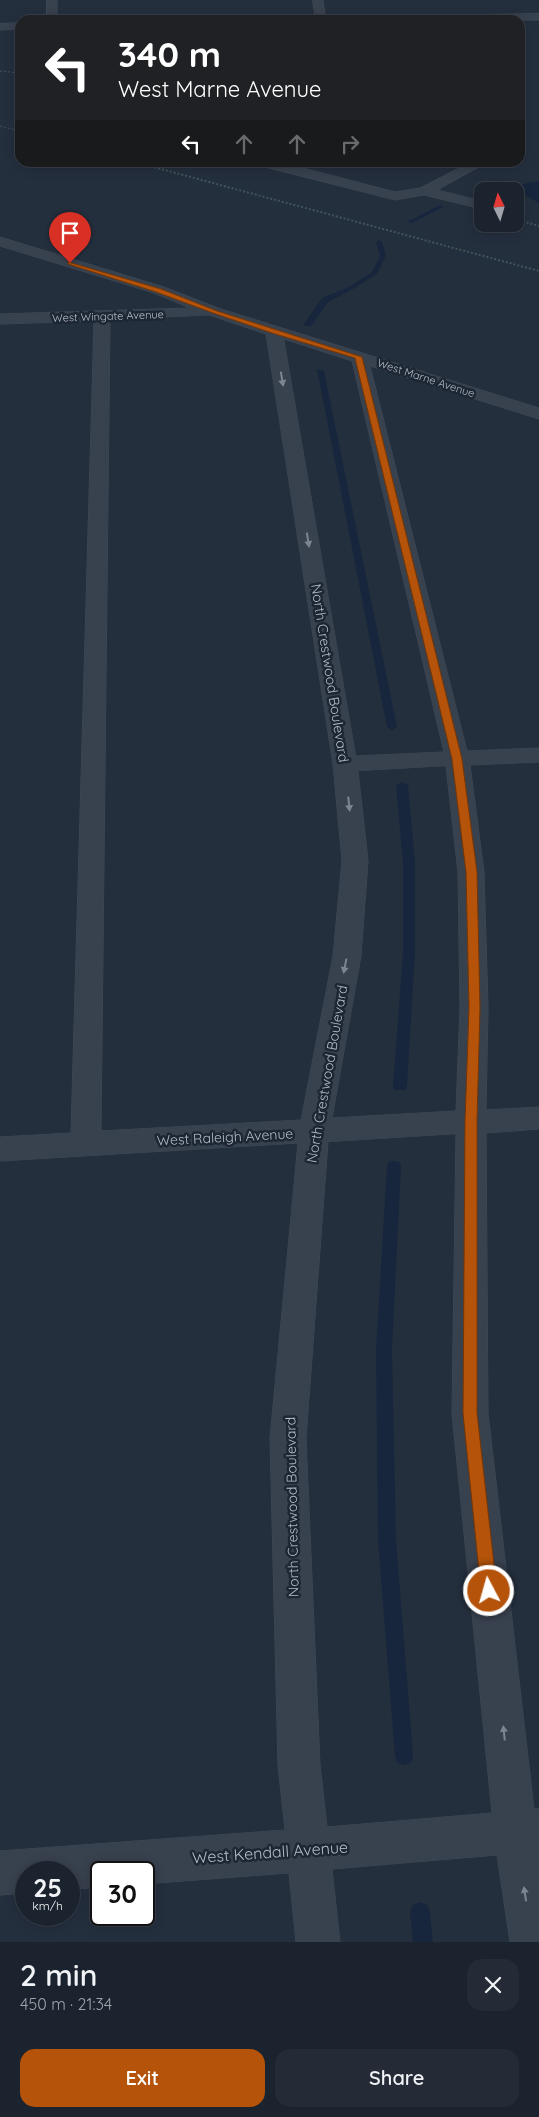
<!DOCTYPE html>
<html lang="en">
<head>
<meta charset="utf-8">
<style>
  body { margin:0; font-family:Quicksand,sans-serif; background:#242b36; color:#f1f3f6; height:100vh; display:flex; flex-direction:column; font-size:19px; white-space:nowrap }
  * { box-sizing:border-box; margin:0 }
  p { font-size:16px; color:#a0a4aa }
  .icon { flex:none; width:28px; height:28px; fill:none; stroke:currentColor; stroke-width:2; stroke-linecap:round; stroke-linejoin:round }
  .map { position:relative; height:1942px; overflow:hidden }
  .sheet { display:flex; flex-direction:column; background:#1b232e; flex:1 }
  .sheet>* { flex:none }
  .hud { position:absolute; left:15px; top:15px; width:510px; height:152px; border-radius:15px; box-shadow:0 2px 12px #0003,0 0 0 1px #39404a; background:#202124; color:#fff; overflow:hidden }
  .needle { width:32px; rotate:355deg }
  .tools { position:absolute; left:474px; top:182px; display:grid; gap:10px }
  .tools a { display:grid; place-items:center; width:50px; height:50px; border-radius:10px; background:#1b232e; box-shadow:0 2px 12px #0003,0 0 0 1px #39404a; font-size:25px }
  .speed { position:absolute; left:15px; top:1861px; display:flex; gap:10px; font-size:25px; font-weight:700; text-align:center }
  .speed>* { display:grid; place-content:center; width:65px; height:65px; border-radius:50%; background:#1b232e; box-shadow:0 2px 12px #0003,0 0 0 1px #39404a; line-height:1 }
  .speed small { font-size:12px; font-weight:400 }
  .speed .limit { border:2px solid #111; border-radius:8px; background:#fff; color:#111 }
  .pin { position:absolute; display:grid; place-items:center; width:42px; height:42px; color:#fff; margin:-51px -21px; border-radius:50% 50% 50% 0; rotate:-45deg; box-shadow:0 0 5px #0007 }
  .pin .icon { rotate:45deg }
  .me { position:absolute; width:55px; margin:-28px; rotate:354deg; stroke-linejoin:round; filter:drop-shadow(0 0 4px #0008) }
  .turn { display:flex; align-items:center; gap:18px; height:105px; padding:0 20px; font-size:22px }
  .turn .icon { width:65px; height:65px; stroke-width:2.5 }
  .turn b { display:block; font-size:35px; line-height:42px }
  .lanes { display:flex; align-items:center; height:48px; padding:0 20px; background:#0003; justify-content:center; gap:25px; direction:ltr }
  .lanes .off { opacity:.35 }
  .round { display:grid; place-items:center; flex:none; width:52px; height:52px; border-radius:15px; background:#242b36 }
  .head { display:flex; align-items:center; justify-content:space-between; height:85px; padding:0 20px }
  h1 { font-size:30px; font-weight:600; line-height:38px }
  .button { display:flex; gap:10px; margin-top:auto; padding:10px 20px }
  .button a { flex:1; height:58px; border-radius:15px; background:#b45309; color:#fff; font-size:20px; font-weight:600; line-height:58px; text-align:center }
  .button a+a { background:#242b36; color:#f1f3f6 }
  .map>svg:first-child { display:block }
</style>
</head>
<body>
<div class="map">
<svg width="539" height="1942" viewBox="0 0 539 1942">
  <rect width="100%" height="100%" fill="#242f3e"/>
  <!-- water -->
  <path fill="#17263c" d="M 539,181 L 539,203 L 517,190 L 522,184 Z"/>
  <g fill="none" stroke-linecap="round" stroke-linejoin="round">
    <!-- stream -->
    <path fill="#17263c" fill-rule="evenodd" d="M 440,205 L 443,207 L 442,208 L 412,223 L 407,222 Z
      M 379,240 L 382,242 L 386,256 L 377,274 L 353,289 L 328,302 L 311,326 L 305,326 L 304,324 L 322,298 L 349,287 L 372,272 L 380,256 L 376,242 Z
      M 317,369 L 324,371 L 397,727 L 392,730 L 387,727 Z
      M 402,782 L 408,785 L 415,863 L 415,952 L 407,1086 L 405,1090 L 395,1090 L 393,1086 L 403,952 L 403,863 L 396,785 Z
      M 394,1161 L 399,1162 L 401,1166 L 392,1350 L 396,1540 L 413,1756 L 411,1763 L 404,1765 L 397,1763 L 395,1756 L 378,1540 L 376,1350 L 387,1166 L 389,1162 Z
      M 420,1902 L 427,1905 L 430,1912 L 433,1942 L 413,1942 L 410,1912 L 413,1905 Z"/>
    <defs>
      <path id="minor" d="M 47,0 L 57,0 L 57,20 L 47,20 Z
        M 313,0 L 323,0 L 326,20 L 316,20 Z
        M 539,14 L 539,20 L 339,20 L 344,17 Z
        M 20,23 L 20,29 L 0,30 L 0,24 Z
        M 256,162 L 280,162 L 395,192 L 420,188 L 471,162 L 488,162 L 437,190 L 482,201 L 482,209 L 424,195 L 395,200 L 257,165 Z
        M 0,237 L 164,287 L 221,309 L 539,408 L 539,419 L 370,366 L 467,751 L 539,748 L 539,762 L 470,765 L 484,872 L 488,1008 L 486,1110 L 539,1107 L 539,1129 L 486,1133 L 488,1413 L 534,1809 L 539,1809 L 539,1942 L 510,1942 L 497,1855 L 332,1869 L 340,1942 L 296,1942 L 289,1873 L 144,1884 L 144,1872 L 101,1872 L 101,1887 L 69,1890 L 69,1872 L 26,1872 L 26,1893 L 0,1895 L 0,1851 L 285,1830 L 278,1765 L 270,1438 L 298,1143 L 0,1161 L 0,1137 L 71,1133 L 94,321 L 0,324 L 0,314 L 190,308 L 154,293 L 0,246 ZM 209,315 L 266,334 L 333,764 L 342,861 L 333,956 L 301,1120 L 101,1131 L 110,320 ZM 284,339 L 352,361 L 444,752 L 356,756 ZM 446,766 L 458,872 L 460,1008 L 456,1111 L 332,1118 L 361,956 L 368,861 L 358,771 ZM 456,1134 L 452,1413 L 492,1813 L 327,1827 L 320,1765 L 306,1438 L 328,1142 Z"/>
    </defs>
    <!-- minor casing -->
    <use href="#minor" stroke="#414a57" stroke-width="1"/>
    <!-- path-far1 -->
    <path stroke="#3f5557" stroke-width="1" stroke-dasharray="2 2" stroke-linecap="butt" d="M 0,71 L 20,73
      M 0,126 L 20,131
      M 135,162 L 138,163"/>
    <!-- path -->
    <path stroke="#3f5557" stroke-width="2" stroke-dasharray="2 2" stroke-linecap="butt" d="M 135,162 L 539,271
      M 515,219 L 539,226"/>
    <!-- minor -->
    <use href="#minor" fill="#38414e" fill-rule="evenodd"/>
  </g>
  <!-- one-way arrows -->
  <defs><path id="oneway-solid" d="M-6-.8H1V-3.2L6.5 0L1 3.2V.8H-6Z" transform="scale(1.25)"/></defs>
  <g fill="#7c8592">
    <use href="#oneway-solid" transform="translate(282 379) rotate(81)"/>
    <use href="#oneway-solid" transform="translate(308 540) rotate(81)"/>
    <use href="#oneway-solid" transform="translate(349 804) rotate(84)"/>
    <use href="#oneway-solid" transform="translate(345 966) rotate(101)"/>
    <use href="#oneway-solid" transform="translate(504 1733) rotate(-96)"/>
    <use href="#oneway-solid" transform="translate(525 1894) rotate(-99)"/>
  </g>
  <!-- route -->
  <path fill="#b45309" stroke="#753606" d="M 68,262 L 161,289 L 217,311 L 362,357 L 462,759 L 477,872 L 480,1008 L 477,1121 L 477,1413 L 497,1591 L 494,1596 L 489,1598 L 483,1596 L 481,1591 L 463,1413 L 465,1121 L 469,1008 L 466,872 L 452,759 L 355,358 L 272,333 L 213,313 L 156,292 L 68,264 Z"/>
  <g text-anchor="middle" stroke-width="5" stroke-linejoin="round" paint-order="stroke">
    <!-- far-street labels -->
    <g font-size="11" fill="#b4bcc9" stroke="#1d2633">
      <text transform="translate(108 316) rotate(-2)" y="4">West Wingate Avenue</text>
      <text transform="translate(426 378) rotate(18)" y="4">West Marne Avenue</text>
    </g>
    <!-- street labels -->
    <g font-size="14" fill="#b4bcc9" stroke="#1d2633">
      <text transform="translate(330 673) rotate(81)" y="5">North Crestwood Boulevard</text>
      <text transform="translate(327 1074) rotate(-80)" y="5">North Crestwood Boulevard</text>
      <text transform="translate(225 1137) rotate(-3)" y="5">West Raleigh Avenue</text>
      <text transform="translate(292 1507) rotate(-91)" y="5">North Crestwood Boulevard</text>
    </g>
    <!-- near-street labels -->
    <g font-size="16" fill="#b4bcc9" stroke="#1d2633">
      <text transform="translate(270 1852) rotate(-4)" y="6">West Kendall Avenue</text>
    </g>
  </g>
</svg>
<div class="tools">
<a><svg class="needle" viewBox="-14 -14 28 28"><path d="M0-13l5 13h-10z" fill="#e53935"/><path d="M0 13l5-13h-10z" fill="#a0a4aa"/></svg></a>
</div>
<div class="speed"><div>25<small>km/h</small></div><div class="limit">30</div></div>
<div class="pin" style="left:70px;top:263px;background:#d93025"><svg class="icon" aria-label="arrive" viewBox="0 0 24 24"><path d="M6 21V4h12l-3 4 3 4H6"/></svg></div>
<svg class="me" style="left:489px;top:1591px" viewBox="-20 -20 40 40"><circle r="17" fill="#b45309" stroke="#fff" stroke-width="3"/><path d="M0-11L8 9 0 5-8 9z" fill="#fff"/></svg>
<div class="hud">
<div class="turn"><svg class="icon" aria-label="left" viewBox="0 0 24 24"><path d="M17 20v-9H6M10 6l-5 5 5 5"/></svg><div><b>340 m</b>West Marne Avenue</div></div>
<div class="lanes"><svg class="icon" aria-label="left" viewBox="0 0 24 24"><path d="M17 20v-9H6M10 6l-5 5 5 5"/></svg><svg class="icon off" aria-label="ahead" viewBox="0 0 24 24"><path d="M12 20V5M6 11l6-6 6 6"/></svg><svg class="icon off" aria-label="ahead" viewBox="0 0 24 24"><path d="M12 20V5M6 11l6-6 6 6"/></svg><svg class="icon off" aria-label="right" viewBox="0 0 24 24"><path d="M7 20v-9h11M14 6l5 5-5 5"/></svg></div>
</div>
</div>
<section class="sheet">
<div class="head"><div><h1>2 min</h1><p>450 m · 21:34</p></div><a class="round"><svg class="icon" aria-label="close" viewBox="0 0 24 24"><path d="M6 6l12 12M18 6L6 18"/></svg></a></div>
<div class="button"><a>Exit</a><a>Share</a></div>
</section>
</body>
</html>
